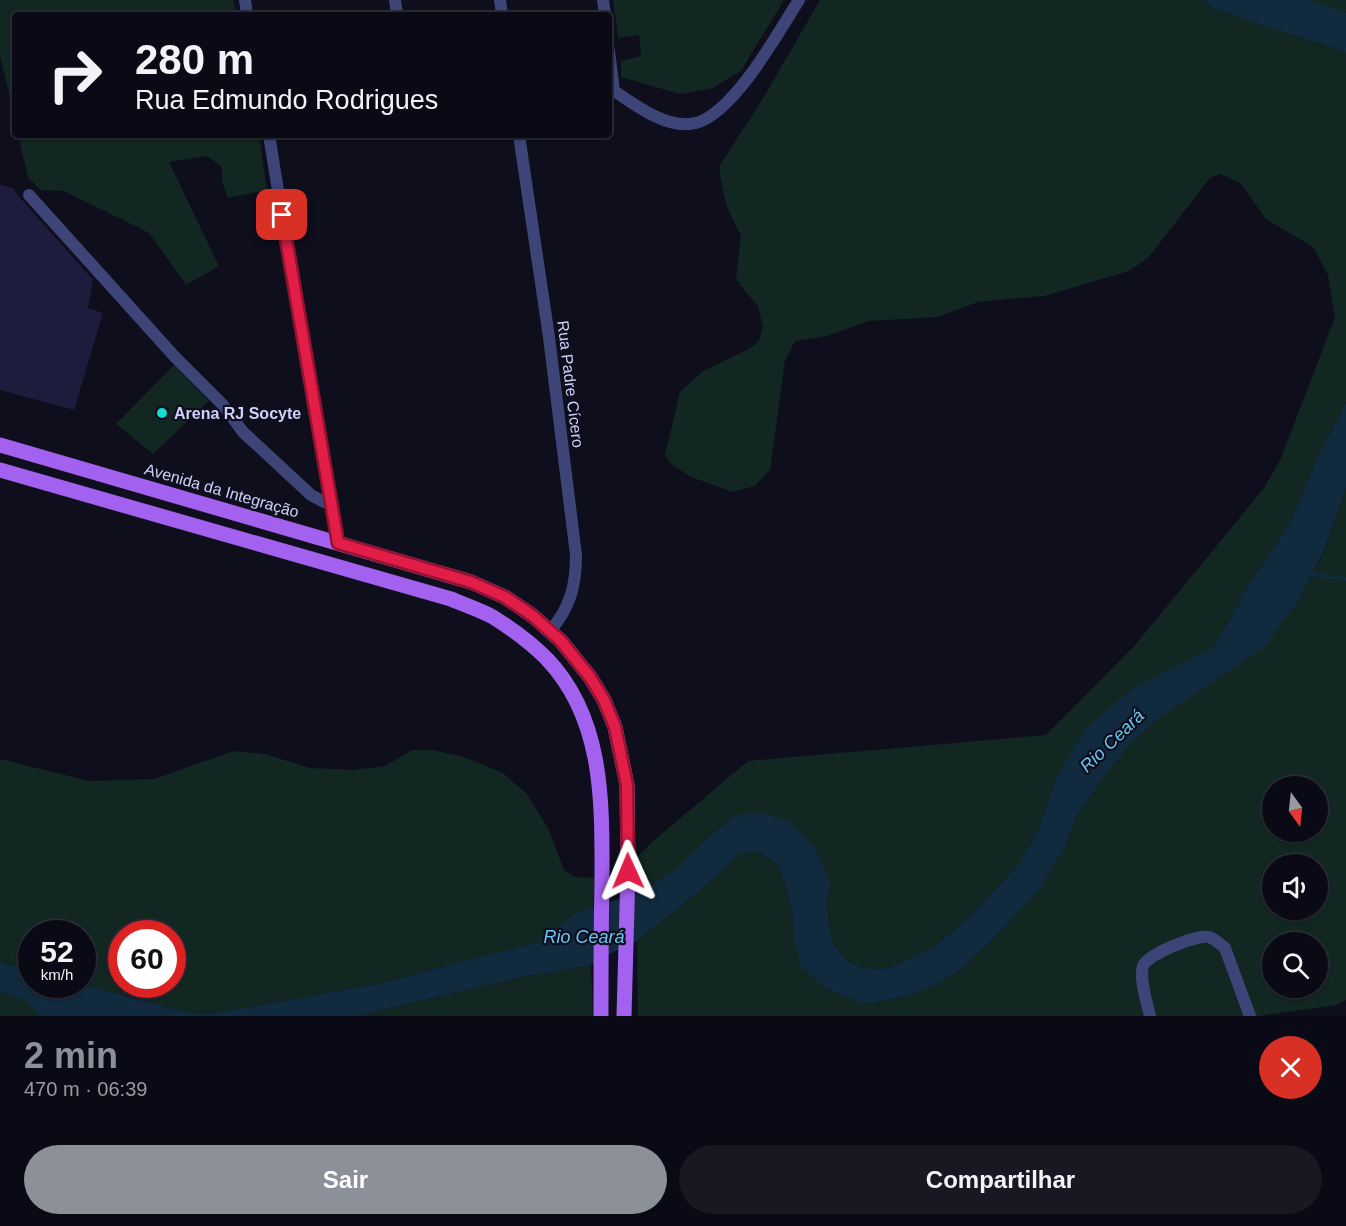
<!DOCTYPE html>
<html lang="pt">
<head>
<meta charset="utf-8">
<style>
  body { margin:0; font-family:Arial,sans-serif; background:#181823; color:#f1f3f6; height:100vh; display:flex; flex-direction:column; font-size:22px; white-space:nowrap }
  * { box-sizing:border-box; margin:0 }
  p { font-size:20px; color:#999aa1 }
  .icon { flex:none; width:33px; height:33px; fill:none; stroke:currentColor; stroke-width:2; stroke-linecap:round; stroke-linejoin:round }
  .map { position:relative; height:1016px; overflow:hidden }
  .drawer { display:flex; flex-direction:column; background:#0a0a16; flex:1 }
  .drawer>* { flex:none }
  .guide { position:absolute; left:12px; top:12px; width:600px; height:126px; border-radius:6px; box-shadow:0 2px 4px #0004,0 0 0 2px #2a2b35; background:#0a0a16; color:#f1f3f6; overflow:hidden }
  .needle { width:39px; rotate:165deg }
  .controls { position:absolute; left:1262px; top:776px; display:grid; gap:12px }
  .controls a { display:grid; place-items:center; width:66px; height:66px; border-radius:50%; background:#0a0a16; box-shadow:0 2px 4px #0004,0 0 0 2px #2a2b35; font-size:30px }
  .speed { position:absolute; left:18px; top:920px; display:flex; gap:12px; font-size:30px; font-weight:700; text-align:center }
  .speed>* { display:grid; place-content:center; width:78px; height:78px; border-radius:50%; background:#0a0a16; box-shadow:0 2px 4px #0004,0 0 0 2px #2a2b35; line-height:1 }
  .speed small { font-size:15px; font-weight:400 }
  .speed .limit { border:9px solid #d22; background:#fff; color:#111 }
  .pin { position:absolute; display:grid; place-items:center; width:51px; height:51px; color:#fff; margin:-26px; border-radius:12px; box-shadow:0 3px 9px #0006 }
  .me { position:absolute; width:66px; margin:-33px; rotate:359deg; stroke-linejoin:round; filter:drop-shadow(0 0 4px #0008) }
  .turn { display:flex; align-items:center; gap:21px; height:126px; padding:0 24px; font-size:27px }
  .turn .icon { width:78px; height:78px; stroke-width:2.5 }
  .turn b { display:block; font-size:42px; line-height:51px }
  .round { display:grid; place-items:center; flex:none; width:63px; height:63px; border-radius:32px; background:#181823 }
  .head { display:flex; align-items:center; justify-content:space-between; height:102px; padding:0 24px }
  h1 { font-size:36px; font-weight:700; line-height:45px; color:#8c9099 }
  .button { display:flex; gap:12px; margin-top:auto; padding:12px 24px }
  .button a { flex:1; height:69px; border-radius:36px; background:#8c9099; color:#fff; font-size:24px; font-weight:700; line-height:69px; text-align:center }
  .button a+a { background:#181823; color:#f1f3f6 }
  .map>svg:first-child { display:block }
</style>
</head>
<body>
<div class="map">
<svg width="1346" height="1016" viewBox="0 0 1346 1016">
  <rect width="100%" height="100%" fill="#0e0e1d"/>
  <!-- green -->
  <path fill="#122622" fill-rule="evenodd" d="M 0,0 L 233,0 L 236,15 L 15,15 L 15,121 L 0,55 Z
    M 613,0 L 784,0 L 741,71 L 713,88 L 680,94 L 621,77 L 621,61 L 641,56 L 639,35 L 618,38 Z
    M 820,0 L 1202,0 L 1213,8 L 1267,27 L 1340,50 L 1346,54 L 1346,403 L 1317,458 L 1293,516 L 1269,556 L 1247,586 L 1233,614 L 1212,648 L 1179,666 L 1056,778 L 1039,828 L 1020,862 L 975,912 L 933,948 L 893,966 L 879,970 L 861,967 L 848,961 L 840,952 L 832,941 L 829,927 L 827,899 L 830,886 L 735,815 L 714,832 L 675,871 L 637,893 L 637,857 L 652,842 L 748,761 L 1046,735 L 1136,644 L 1264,488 L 1281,458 L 1335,317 L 1328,275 L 1313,247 L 1266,219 L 1240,183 L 1220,174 L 1210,178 L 1148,258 L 1129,271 L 1044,296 L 978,302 L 937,317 L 869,321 L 827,336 L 795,341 L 785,361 L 770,470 L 755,486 L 733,492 L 691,477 L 671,464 L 665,455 L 680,392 L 703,371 L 751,348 L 759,341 L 763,327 L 758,306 L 736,280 L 741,236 L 727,207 L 720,176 L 720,165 L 762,100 Z
    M 1310,0 L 1346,0 L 1346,13 L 1343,13 Z
    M 18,135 L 259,135 L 267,190 L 228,198 L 222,181 L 222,167 L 207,156 L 169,162 L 219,266 L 186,285 L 149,233 L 64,191 L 41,190 L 28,178 Z
    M 174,365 L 209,401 L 153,454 L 116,424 Z
    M 1346,488 L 1346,1000 L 1336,1005 L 1259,1016 L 638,1016 L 637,941 L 699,892 L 739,854 L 759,852 L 777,864 L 784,881 L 792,909 L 794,938 L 825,988 L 862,1004 L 873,1003 L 915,994 L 941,982 L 961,969 L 1001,931 L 1066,845 L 1075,819 L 1103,778 L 1131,743 L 1160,717 L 1298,601 L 1324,552 ZM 1272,786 L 1317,786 L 1317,831 L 1272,831 ZM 1272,864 L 1317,864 L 1317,909 L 1272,909 ZM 1272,942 L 1317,942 L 1317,987 L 1272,987 Z
    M 412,750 L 433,750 L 464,757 L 503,773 L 527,794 L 549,830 L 564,870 L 575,877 L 595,878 L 593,908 L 573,914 L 541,942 L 479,957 L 378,984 L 209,1014 L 181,1011 L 83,984 L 82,933 L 32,933 L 31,970 L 0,962 L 0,759 L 90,781 L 154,779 L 234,751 L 265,754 L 310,768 L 354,770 L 385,766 ZM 122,933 L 172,933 L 172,984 L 122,984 Z
    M 591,965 L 593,1016 L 361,1016 L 385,1009 L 531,975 L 548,973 Z
    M 0,992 L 24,999 L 41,1016 L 0,1016 Z"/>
  <!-- water -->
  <path fill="#112a3e" d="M 1202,0 L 1310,0 L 1346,13 L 1346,54 L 1340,50 L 1267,27 L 1213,8 Z
    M 1346,403 L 1346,488 L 1324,551 L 1298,601 L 1263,648 L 1160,717 L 1131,743 L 1103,778 L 1075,819 L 1066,845 L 1040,888 L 1001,931 L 961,969 L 941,982 L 915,994 L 873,1003 L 862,1004 L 825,988 L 801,967 L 794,938 L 792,909 L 784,881 L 777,864 L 759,852 L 739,854 L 699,892 L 637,941 L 597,960 L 591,965 L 548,973 L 531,975 L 385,1009 L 361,1016 L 41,1016 L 24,999 L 0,992 L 0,962 L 31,970 L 32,984 L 83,984 L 181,1011 L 209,1014 L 378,984 L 479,957 L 541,942 L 573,914 L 637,893 L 674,871 L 714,832 L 735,815 L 761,813 L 788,821 L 812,843 L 828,876 L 830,886 L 827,899 L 829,927 L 832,941 L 840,952 L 848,961 L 861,967 L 879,970 L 893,966 L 933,948 L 975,912 L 1020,862 L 1039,828 L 1056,778 L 1086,728 L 1133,688 L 1212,648 L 1233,614 L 1247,586 L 1269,556 L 1293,516 L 1317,458 Z"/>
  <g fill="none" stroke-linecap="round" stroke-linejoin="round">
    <!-- stream -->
    <path stroke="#112a3e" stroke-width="4" d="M 1308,574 L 1346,579"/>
  </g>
  <!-- building -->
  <path fill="#1d1c3c" d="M 0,185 L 14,188 L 14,191 L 93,280 L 88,308 L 103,313 L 74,410 L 0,390 Z"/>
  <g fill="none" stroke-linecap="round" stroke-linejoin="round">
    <!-- minor -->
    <path stroke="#3d4578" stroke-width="12" d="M 245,0 L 247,15
      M 395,0 L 397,15
      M 500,0 L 502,15
      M 603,0 L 605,15
      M 609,51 L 614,91
      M 609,92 L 614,91 C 636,105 662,126 689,124 C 729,123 779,31 799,0
      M 269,135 L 296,301 L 338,543
      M 519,135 L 549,337 L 576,555 C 576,586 570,608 550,631
      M 29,195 L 175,357 L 223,405 L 243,432 L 311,495 L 324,502 L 332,503
      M 1150,1016 C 1147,1002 1139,979 1143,966 C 1148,954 1197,934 1209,937 C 1215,939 1220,944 1225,948 L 1250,1016"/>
    <!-- major -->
    <path stroke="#a361ef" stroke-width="15" d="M 0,445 L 471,582 L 505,597 L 533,616 L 561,641 L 590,677 L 604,700 L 615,727 L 627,785 L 628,871 L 624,1016
      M 0,470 L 451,599 C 465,605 480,610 493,617 C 512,629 531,643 547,659 C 605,720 602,805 602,883 C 601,928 601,972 601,1016"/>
  </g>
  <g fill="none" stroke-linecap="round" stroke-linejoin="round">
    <defs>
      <path id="route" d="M 282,215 L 338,543 L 471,582 L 505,597 L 533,616 L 561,641 L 590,677 L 604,700 L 615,727 L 627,785 L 628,871"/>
    </defs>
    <!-- route casing -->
    <use href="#route" stroke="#92132f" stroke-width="15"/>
    <!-- route -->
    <use href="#route" stroke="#e11d48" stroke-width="10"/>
  </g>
  <!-- markers -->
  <circle fill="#16dfd2" stroke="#0e0e1d" stroke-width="2" cx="162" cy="413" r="6"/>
  <g text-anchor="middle" stroke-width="4.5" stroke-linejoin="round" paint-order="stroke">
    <!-- street labels -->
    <g font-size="16" fill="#cfd1fa" stroke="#0e0e1d">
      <text transform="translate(571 384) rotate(83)" y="6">Rua Padre Cícero</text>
      <text transform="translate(222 490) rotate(16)" y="6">Avenida da Integração</text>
    </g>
    <!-- poi labels -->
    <g font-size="16" font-weight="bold" fill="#cfd1fa" stroke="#0e0e1d" text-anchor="start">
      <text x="174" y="419">Arena RJ Socyte</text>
    </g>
    <!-- water labels -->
    <g font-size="18" font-style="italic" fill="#67c7f0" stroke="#0e0e1d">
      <text transform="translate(1112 741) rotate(-44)" y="6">Rio Ceará</text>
      <text x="584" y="943">Rio Ceará</text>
    </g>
  </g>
</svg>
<div class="controls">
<a><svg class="needle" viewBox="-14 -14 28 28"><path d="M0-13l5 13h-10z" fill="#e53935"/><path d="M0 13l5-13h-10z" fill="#999aa1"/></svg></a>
<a><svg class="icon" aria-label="sound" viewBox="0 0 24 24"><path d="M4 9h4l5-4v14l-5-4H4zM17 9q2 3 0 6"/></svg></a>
<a><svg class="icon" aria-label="search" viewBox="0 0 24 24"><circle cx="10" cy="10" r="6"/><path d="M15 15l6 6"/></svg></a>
</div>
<div class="speed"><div>52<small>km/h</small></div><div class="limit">60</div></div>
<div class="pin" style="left:282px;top:215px;background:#d93025"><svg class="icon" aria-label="arrive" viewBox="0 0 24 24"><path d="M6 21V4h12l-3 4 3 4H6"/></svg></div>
<svg class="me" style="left:628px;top:871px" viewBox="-20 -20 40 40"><path d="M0-17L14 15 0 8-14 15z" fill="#e11d48" stroke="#fff" stroke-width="4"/></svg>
<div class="guide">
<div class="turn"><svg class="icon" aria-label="right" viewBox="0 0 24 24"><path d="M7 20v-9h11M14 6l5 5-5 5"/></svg><div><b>280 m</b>Rua Edmundo Rodrigues</div></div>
</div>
</div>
<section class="drawer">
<div class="head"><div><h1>2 min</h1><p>470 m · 06:39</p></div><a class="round" style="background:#d93025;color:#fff"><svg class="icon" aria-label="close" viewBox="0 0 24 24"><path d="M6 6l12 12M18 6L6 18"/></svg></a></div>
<div class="button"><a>Sair</a><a>Compartilhar</a></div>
</section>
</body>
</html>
